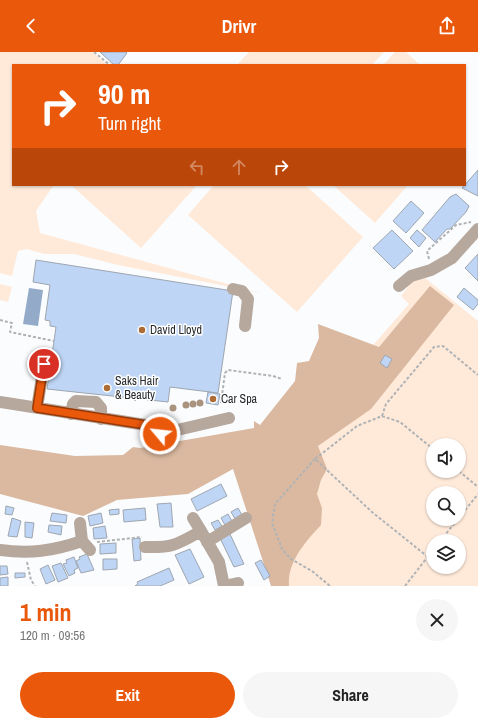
<!DOCTYPE html>
<html lang="en">
<head>
<meta charset="utf-8">
<style>
  body { margin:0; font-family:"Archivo Narrow",sans-serif; background:#f6f6f6; color:#222; height:100vh; display:flex; flex-direction:column; font-size:15px; white-space:nowrap }
  * { box-sizing:border-box; margin:0 }
  p { font-size:13px; color:#767676 }
  .icon { flex:none; width:22px; height:22px; fill:none; stroke:currentColor; stroke-width:2; stroke-linecap:round; stroke-linejoin:round }
  .map { position:relative; height:534px; overflow:hidden }
  .details { display:flex; flex-direction:column; background:#fff; flex:1 }
  .details>* { flex:none }
  .banner { position:absolute; left:12px; top:12px; width:454px; height:122px; border-radius:0px; box-shadow:0 1px 3px #0004; background:#ea580c; color:#fff; overflow:hidden }
  .fabs { position:absolute; left:426px; top:386px; display:grid; gap:8px }
  .fabs a { display:grid; place-items:center; width:40px; height:40px; border-radius:50%; background:#fff; box-shadow:0 1px 3px #0004; font-size:20px }
  .pin { position:absolute; display:grid; place-items:center; width:34px; height:34px; color:#fff; margin:-17px; border:2px solid #fff; border-radius:50%; box-shadow:0 1px 4px #0007 }
  .me { position:absolute; width:44px; margin:-22px; rotate:298deg; stroke-linejoin:round; filter:drop-shadow(0 0 3px #0008) }
  .turn { display:flex; align-items:center; gap:14px; height:84px; padding:0 20px; font-size:18px }
  .turn .icon { width:52px; height:52px; stroke-width:2.5 }
  .turn b { display:block; font-size:28px; line-height:34px }
  .lanes { display:flex; align-items:center; height:38px; padding:0 20px; background:#0003; justify-content:center; gap:20px; direction:ltr }
  .lanes .off { opacity:.35 }
  .round { display:grid; place-items:center; flex:none; width:42px; height:42px; border-radius:21px; background:#f6f6f6 }
  .summary { display:flex; align-items:center; justify-content:space-between; height:68px; padding:0 20px }
  h1 { font-size:24px; font-weight:700; line-height:30px; color:#ea580c }
  .action { display:flex; gap:8px; margin-top:auto; padding:8px 20px }
  .action a { flex:1; height:46px; border-radius:24px; background:#ea580c; color:#fff; font-size:16px; font-weight:700; line-height:46px; text-align:center }
  .action a+a { background:#f6f6f6; color:#222 }
  header { display:flex; justify-content:space-between; align-items:center; height:52px; padding:0 20px; background:#ea580c; color:#fff; font-size:18px; font-weight:700 }
  .map>svg:first-child { display:block }
</style>
</head>
<body>
<header><svg class="icon" aria-label="back" viewBox="0 0 24 24"><path d="M15 5l-7 7 7 7"/></svg>Drivr<svg class="icon" aria-label="share" viewBox="0 0 24 24"><path d="M12 15V3M7 8l5-5 5 5M5 13v7h14v-7"/></svg></header>
<div class="map">
<svg width="478" height="534" viewBox="0 0 478 534">
  <rect width="100%" height="100%" fill="#fafcfe"/>
  <!-- green -->
  <path fill="#ffeada" fill-rule="evenodd" d="M 0,0 L 92,0 L 108,13 L 13,13 L 13,133 L 54,133 L 36,159 L 40,181 L 261,241 L 118,213 L 74,202 L 44,202 L 27,197 L 18,199 L 12,224 L 0,221 Z
    M 249,0 L 384,0 L 372,13 L 237,13 Z
    M 395,0 L 406,0 L 420,13 L 383,13 Z
    M 71,133 L 197,133 L 141,196 Z
    M 214,133 L 305,133 L 363,185 L 297,260 L 188,163 Z
    M 333,133 L 408,133 L 375,171 Z
    M 424,225 L 478,269 L 478,534 L 275,534 L 296,433 L 350,324 L 374,292 L 409,252 L 401,244 L 414,227 ZM 433,393 L 459,393 L 459,419 L 433,419 ZM 433,441 L 459,441 L 459,467 L 433,467 ZM 433,489 L 459,489 L 459,515 L 433,515 Z
    M 0,232 L 12,235 L 8,250 L 0,248 Z"/>
  <!-- forest -->
  <path fill="#dbb9a0" d="M 430,234 L 454,253 L 371,357 L 318,394 L 327,417 L 321,428 L 317,442 L 322,456 L 321,473 C 306,489 287,510 289,534 L 271,534 L 233,417 L 188,442 L 117,448 L 83,464 L 0,442 L 0,393 L 75,404 L 123,403 L 133,395 L 140,396 L 254,376 L 254,369 L 260,373 L 295,329 L 297,311 L 309,309 L 319,286 L 318,272 L 379,295 Z"/>
  <!-- water -->
  <path fill="#93aac9" d="M 29,236 L 43,238 L 38,274 L 23,272 Z"/>
  <!-- building -->
  <path fill="#bed5f5" stroke="#9ea6b0" d="M 100,0 L 126,0 L 127,1 L 118,13 L 114,13 Z
    M 478,118 L 478,144 L 462,136 Z
    M 456,142 L 469,154 L 466,160 L 450,177 L 447,177 L 435,190 L 422,178 L 450,145 Z
    M 411,149 L 424,161 L 406,181 L 393,169 Z
    M 392,178 L 413,199 L 394,217 L 373,196 Z
    M 417,178 L 426,186 L 419,195 L 410,186 Z
    M 478,202 L 478,229 L 465,216 Z
    M 36,208 L 233,239 L 218,341 L 170,335 L 168,350 L 47,337 L 56,275 L 50,274 L 50,269 L 45,268 L 50,233 L 33,230 Z
    M 464,236 L 478,248 L 478,252 L 473,258 L 457,245 Z
    M 385,303 L 392,307 L 387,316 L 380,311 Z
    M 208,340 L 220,342 L 218,353 L 206,351 Z
    M 221,432 L 227,444 L 197,459 L 191,447 Z
    M 171,451 L 173,475 L 160,475 L 157,452 Z
    M 6,454 L 14,456 L 12,463 L 5,462 Z
    M 145,456 L 146,468 L 124,470 L 123,458 Z
    M 238,456 L 242,463 L 235,467 L 231,460 Z
    M 119,457 L 119,462 L 110,463 L 109,458 Z
    M 52,461 L 67,463 L 66,471 L 50,469 Z
    M 101,461 L 103,471 L 90,474 L 88,464 Z
    M 228,462 L 232,469 L 225,473 L 221,466 Z
    M 12,466 L 21,469 L 17,485 L 8,484 Z
    M 218,468 L 222,474 L 215,478 L 211,471 Z
    M 25,470 L 34,471 L 32,486 L 25,485 Z
    M 49,473 L 62,474 L 61,483 L 48,480 Z
    M 105,474 L 107,486 L 94,487 L 93,476 Z
    M 229,480 L 244,512 L 234,515 L 219,484 Z
    M 140,486 L 141,508 L 134,509 L 132,487 Z
    M 116,491 L 116,501 L 100,502 L 100,492 Z
    M 190,497 L 204,525 L 189,532 L 175,503 Z
    M 87,502 L 94,518 L 81,521 L 76,509 L 80,507 L 79,505 Z
    M 74,505 L 78,516 L 74,518 L 75,521 L 69,524 L 63,512 L 67,511 L 66,508 Z
    M 103,507 L 117,507 L 117,517 L 103,518 Z
    M 261,508 L 270,524 L 264,528 L 255,511 Z
    M 61,511 L 68,526 L 58,530 L 52,514 Z
    M 48,513 L 55,528 L 46,532 L 40,517 Z
    M 0,514 L 7,514 L 8,522 L 0,523 Z
    M 169,516 L 174,528 L 160,534 L 135,534 L 138,532 L 137,530 Z
    M 15,521 L 25,521 L 25,525 L 15,526 Z
    M 8,525 L 8,534 L 0,534 L 0,526 Z"/>
  <g fill="none" stroke-linecap="round" stroke-linejoin="round">
    <!-- path -->
    <path stroke="#b0b3b5" stroke-width="2" stroke-dasharray="3 2" stroke-linecap="butt" d="M 94,0 L 110,13
      M 429,207 L 427,199 L 456,173 L 471,170
      M 0,268 L 12,271 L 10,280 L 54,289
      M 135,349 L 135,347
      M 221,351 L 225,321 L 228,318 L 273,324 L 282,327
      M 382,364 L 386,352 L 434,295 L 443,294 L 478,323
      M 315,407 L 275,452 L 272,471 L 282,497 L 291,507 L 312,519 L 330,534
      M 459,419 L 478,435
      M 459,466 L 478,442
      M 440,489 L 458,467
      M 97,490 L 142,485
      M 428,505 L 372,460 L 315,407 L 357,374 L 382,364 L 400,370 L 433,397
      M 27,510 L 31,528 L 35,534
      M 405,534 L 433,498"/>
    <!-- minor -->
    <path stroke="#b7a89d" stroke-width="12" d="M 399,234 L 411,224 L 431,218 L 452,206 L 478,177
      M 233,237 L 242,239 L 248,247 L 245,274
      M 0,350 L 146,373 L 155,376 L 160,382 L 229,366
      M 37,356 L 44,312
      M 71,362 L 73,352 L 76,349 L 96,350 L 101,356 L 101,367
      M 193,466 L 201,479
      M 80,471 L 82,489 L 90,498
      M 207,490 L 246,466
      M 145,495 C 173,496 178,492 201,479 L 219,510 L 224,534
      M 0,498 C 30,502 53,499 82,489
      M 224,534 L 238,531"/>
  </g>
  <!-- trees -->
  <g fill="#aa937e">
    <circle cx="200" cy="351" r="3.5"/>
    <circle cx="193" cy="352" r="3.5"/>
    <circle cx="186" cy="353" r="3.5"/>
    <circle cx="173" cy="356" r="3.5"/>
  </g>
  <g fill="none" stroke-linecap="round" stroke-linejoin="round">
    <defs>
      <path id="route" d="M 44,312 L 37,356 L 146,373 L 155,376 L 160,382"/>
    </defs>
    <!-- route casing -->
    <use href="#route" stroke="#983908" stroke-width="10"/>
    <!-- route -->
    <use href="#route" stroke="#ea580c" stroke-width="7"/>
  </g>
  <!-- markers -->
  <g fill="#ac6c34" stroke="#fff" stroke-width="1.5">
    <circle cx="142" cy="278" r="4"/>
    <circle cx="107" cy="336" r="4"/>
    <circle cx="213" cy="347" r="4"/>
  </g>
  <g text-anchor="middle" stroke-width="3" stroke-linejoin="round" paint-order="stroke">
    <!-- poi labels -->
    <g font-size="12" fill="#26292d" stroke="#fff" text-anchor="start">
      <text x="150" y="282">David Lloyd</text>
      <text x="115" y="333">Saks Hair<tspan x="115" dy="14">&amp; Beauty</tspan></text>
      <text x="221" y="351">Car Spa</text>
    </g>
  </g>
</svg>
<div class="fabs">
<a><svg class="icon" aria-label="sound" viewBox="0 0 24 24"><path d="M4 9h4l5-4v14l-5-4H4zM17 9q2 3 0 6"/></svg></a>
<a><svg class="icon" aria-label="search" viewBox="0 0 24 24"><circle cx="10" cy="10" r="6"/><path d="M15 15l6 6"/></svg></a>
<a><svg class="icon" aria-label="layers" viewBox="0 0 24 24"><path d="M12 4l9 5-9 5-9-5zM3 14l9 5 9-5"/></svg></a>
</div>
<div class="pin" style="left:44px;top:312px;background:#d93025"><svg class="icon" aria-label="arrive" viewBox="0 0 24 24"><path d="M6 21V4h12l-3 4 3 4H6"/></svg></div>
<svg class="me" style="left:160px;top:382px" viewBox="-20 -20 40 40"><circle r="17" fill="#ea580c" stroke="#fff" stroke-width="3"/><path d="M0-11L8 9 0 5-8 9z" fill="#fff"/></svg>
<div class="banner">
<div class="turn"><svg class="icon" aria-label="right" viewBox="0 0 24 24"><path d="M7 20v-9h11M14 6l5 5-5 5"/></svg><div><b>90 m</b>Turn right</div></div>
<div class="lanes"><svg class="icon off" aria-label="left" viewBox="0 0 24 24"><path d="M17 20v-9H6M10 6l-5 5 5 5"/></svg><svg class="icon off" aria-label="ahead" viewBox="0 0 24 24"><path d="M12 20V5M6 11l6-6 6 6"/></svg><svg class="icon" aria-label="right" viewBox="0 0 24 24"><path d="M7 20v-9h11M14 6l5 5-5 5"/></svg></div>
</div>
</div>
<section class="details">
<div class="summary"><div><h1>1 min</h1><p>120 m · 09:56</p></div><a class="round"><svg class="icon" aria-label="close" viewBox="0 0 24 24"><path d="M6 6l12 12M18 6L6 18"/></svg></a></div>
<div class="action"><a>Exit</a><a>Share</a></div>
</section>
</body>
</html>
